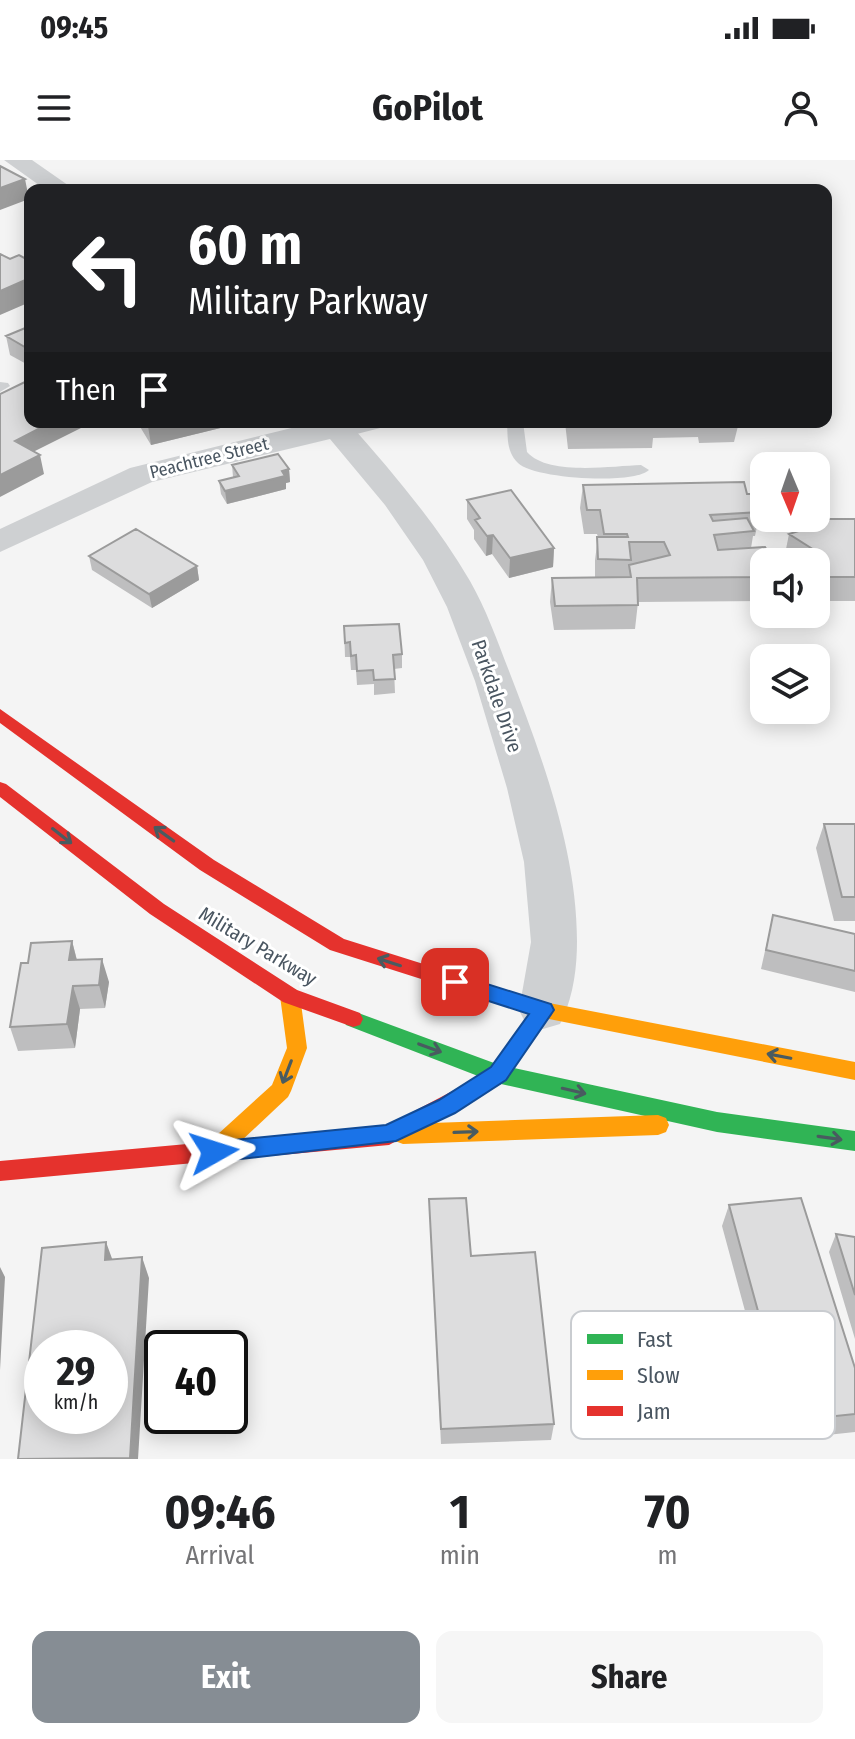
<!DOCTYPE html>
<html lang="en">
<head>
<meta charset="utf-8">
<style>
  body { margin:0; font-family:"Fira Sans Condensed",sans-serif; background:#f6f6f6; color:#202124; height:100vh; display:flex; flex-direction:column; font-size:30px; white-space:nowrap }
  * { box-sizing:border-box; margin:0 }
  p { font-size:26px; color:#757577 }
  .icon { flex:none; width:44px; height:44px; fill:none; stroke:currentColor; stroke-width:2; stroke-linecap:round; stroke-linejoin:round }
  .map { position:relative; height:1299px; overflow:hidden }
  .side { display:flex; flex-direction:column; background:#fff; flex:1 }
  .side>* { flex:none }
  .banner { position:absolute; left:24px; top:24px; width:808px; height:244px; border-radius:16px; box-shadow:0 4px 20px #0003; background:#202124; color:#fff; overflow:hidden }
  .needle { width:52px; rotate:178deg }
  .buttons { position:absolute; left:750px; top:292px; display:grid; gap:16px }
  .buttons a { display:grid; place-items:center; width:80px; height:80px; border-radius:16px; background:#fff; box-shadow:0 4px 20px #0003; font-size:40px }
  .speed { position:absolute; left:24px; top:1170px; display:flex; gap:16px; font-size:40px; font-weight:700; text-align:center }
  .speed>* { display:grid; place-content:center; width:104px; height:104px; border-radius:50%; background:#fff; box-shadow:0 4px 20px #0003; line-height:1 }
  .speed small { font-size:20px; font-weight:400 }
  .speed .limit { border:4px solid #111; border-radius:12px; background:#fff; color:#111 }
  .pin { position:absolute; display:grid; place-items:center; width:68px; height:68px; color:#fff; margin:-34px; border-radius:16px; box-shadow:0 4px 12px #0006 }
  .me { position:absolute; width:88px; margin:-44px; rotate:84deg; stroke-linejoin:round; filter:drop-shadow(0 0 6px #0008) }
  .turn { display:flex; align-items:center; gap:28px; height:168px; padding:0 32px; font-size:36px }
  .turn .icon { width:104px; height:104px; stroke-width:2.5 }
  .turn b { display:block; font-size:56px; line-height:68px }
  .then { display:flex; align-items:center; height:76px; padding:0 32px; background:#0003; gap:16px; font-size:30px }
  .eta { display:flex; justify-content:space-evenly; align-items:center; height:136px; text-align:center }
  .eta b { font-size:48px; font-weight:700; line-height:56px }
  .cta { display:flex; gap:16px; margin-top:auto; padding:16px 32px }
  .cta a { flex:1; height:92px; border-radius:16px; background:#868d94; color:#fff; font-size:32px; font-weight:700; line-height:92px; text-align:center }
  .cta a+a { background:#f6f6f6; color:#202124 }
  .status { display:flex; justify-content:space-between; align-items:center; height:56px; padding:0 40px; background:#fff; direction:ltr }
  .status svg { height:22px; fill:currentColor }
  header { display:flex; justify-content:space-between; align-items:center; height:104px; padding:0 32px; background:#fff; font-size:36px; font-weight:700 }
  .map>svg:first-child { display:block }
</style>
</head>
<body>
<div class="status"><b>09:45</b><svg viewBox="0 0 49 12"><path d="M0 12V9h3v3zM5 12V6h3v6zM10 12V3h3v9zM15 12V0h3v12zM26 1h20v11H26zM47 4h2v5h-2z"/></svg></div>
<header><svg class="icon" aria-label="menu" viewBox="0 0 24 24"><path d="M4 6h16M4 12h16M4 18h16"/></svg>GoPilot<svg class="icon" aria-label="person" viewBox="0 0 24 24"><circle cx="12" cy="8" r="4"/><path d="M4 21q1-7 8-7t8 7"/></svg></header>
<div class="map">
<svg width="855" height="1299" viewBox="0 0 855 1299">
  <rect width="100%" height="100%" fill="#f4f4f4"/>
  <g fill="none" stroke-linecap="round" stroke-linejoin="round">
    <!-- lane -->
    <path fill="#ced0d2" fill-rule="evenodd" d="M 0,222 L 8,223 L 10,226 L 0,232 Z
      M 366,262 L 394,262 L 392,265 L 341,278 L 333,273 L 335,270 Z
      M 507,262 L 523,262 L 527,292 C 548,316 611,306 641,305 L 649,310 C 634,325 534,319 518,303 C 506,291 508,277 507,262 Z"/>
    <!-- street -->
    <path fill="#ced0d2" fill-rule="evenodd" d="M 4,0 L 32,0 L 75,30 L 46,30 Z
      M 316,262 L 348,262 C 393,313 436,363 470,421 C 486,449 497,480 509,511 C 541,594 577,690 577,781 C 577,809 573,839 560,864 L 543,869 L 526,864 L 519,850 L 531,782 L 524,702 L 507,628 L 475,521 L 447,447 L 423,400 L 385,345 L 330,279 L 152,322 L 0,392 L 0,369 L 130,308 Z"/>
    <!-- fast -->
    <path fill="#30b455" fill-rule="evenodd" d="M 543,842 L 550,844 L 553,850 L 514,908 L 717,952 L 855,971 L 855,991 L 717,972 L 501,924 L 479,935 L 471,932 L 468,926 L 478,916 L 346,865 L 343,859 L 346,853 L 353,851 L 494,903 L 536,844 Z"/>
    <!-- slow -->
    <path fill="#ff9f0a" fill-rule="evenodd" d="M 290,828 L 297,830 L 300,836 L 307,888 L 291,931 L 288,937 L 222,999 L 214,1002 L 206,999 L 203,992 L 206,985 L 272,925 L 287,888 L 280,836 L 283,830 Z
      M 544,842 L 855,902 L 855,920 L 544,858 L 537,856 L 534,850 L 537,844 Z
      M 658,955 L 666,958 L 669,965 L 666,972 L 658,975 L 403,984 L 395,981 L 392,974 L 395,967 L 403,964 Z"/>
    <!-- jam -->
    <path fill="#e5322d" fill-rule="evenodd" d="M 0,549 L 214,700 L 344,779 L 551,844 L 554,850 L 551,856 L 544,858 L 330,790 L 200,710 L 0,563 Z
      M 0,622 L 6,624 L 164,744 L 297,830 L 360,853 L 363,859 L 360,865 L 353,867 L 283,842 L 150,754 L 0,637 Z
      M 479,917 L 487,920 L 490,926 L 487,932 L 389,985 L 0,1021 L 0,1001 L 386,966 Z"/>
  </g>
  <!-- wall -->
  <path fill="#bebebf" d="M 30,166 L 30,206 L 10,195 L 6,176 Z
    M 138,262 L 245,262 L 151,285 L 139,265 Z
    M 565,262 L 739,262 L 734,282 L 699,283 L 698,277 L 653,278 L 652,288 L 568,289 Z
    M 232,305 L 289,309 L 290,322 L 286,323 L 286,329 L 227,344 L 221,334 L 219,321 L 233,317 Z
    M 583,325 L 747,334 L 760,352 L 755,376 L 753,376 L 751,388 L 770,395 L 785,394 L 789,374 L 802,370 L 805,359 L 855,359 L 855,441 L 816,441 L 816,402 L 764,402 L 764,441 L 638,442 L 635,469 L 554,470 L 550,442 L 552,418 L 595,417 L 595,400 L 598,377 L 597,374 L 584,374 L 580,348 Z
    M 467,340 L 554,388 L 553,407 L 509,418 L 492,394 L 486,396 L 474,379 L 474,370 L 467,359 Z
    M 89,396 L 197,406 L 199,420 L 152,448 L 92,410 Z
    M 344,466 L 402,494 L 402,508 L 394,509 L 395,533 L 374,535 L 374,524 L 357,525 L 356,510 L 351,510 L 350,497 L 345,497 Z
    M 824,664 L 855,664 L 855,761 L 834,761 L 816,688 Z
    M 773,755 L 855,774 L 855,832 L 761,809 Z
    M 72,781 L 77,800 L 109,822 L 105,848 L 80,849 L 75,888 L 18,891 L 10,867 L 28,803 Z
    M 429,1039 L 554,1264 L 551,1280 L 441,1284 Z
    M 729,1045 L 855,1208 L 855,1272 L 780,1280 L 722,1066 Z
    M 836,1074 L 855,1077 L 855,1179 L 829,1092 Z"/>
  <!-- shaded-wall -->
  <path fill="#9b9b9b" d="M 25,19 L 29,39 L 0,50 L 0,28 Z
    M 30,118 L 30,142 L 0,155 L 0,131 Z
    M 52,262 L 82,262 L 83,267 L 19,299 L 15,281 Z
    M 167,262 L 245,262 L 151,285 L 148,266 Z
    M 40,295 L 44,314 L 0,337 L 0,315 Z
    M 289,309 L 290,322 L 286,323 L 286,329 L 227,344 L 225,331 Z
    M 493,375 L 492,394 L 486,396 L 487,376 Z
    M 554,388 L 553,407 L 509,418 L 510,398 Z
    M 197,406 L 199,420 L 152,448 L 149,434 Z
    M 72,781 L 78,805 L 69,800 Z
    M 102,799 L 109,822 L 105,848 L 99,825 Z
    M 73,826 L 80,849 L 75,888 L 67,864 Z
    M 106,1082 L 114,1104 L 105,1100 Z
    M 142,1097 L 149,1118 L 138,1299 L 130,1299 Z
    M 0,1107 L 5,1117 L 0,1210 Z"/>
  <!-- building -->
  <path fill="#ddddde" stroke="#9b9b9b" stroke-width="2" fill-rule="evenodd" d="M 0,6 L 25,19 L 0,28 Z
    M 0,94 L 10,99 L 19,95 L 30,101 L 30,118 L 0,131 Z
    M 30,166 L 30,190 L 6,176 Z
    M 29,220 L 30,221 L 30,262 L 52,262 L 15,281 L 40,295 L 0,315 L 0,234 Z
    M 146,262 L 167,262 L 148,266 Z
    M 569,262 L 654,262 L 655,265 L 570,266 Z
    M 278,294 L 289,309 L 282,311 L 285,316 L 225,331 L 219,321 L 239,316 L 232,305 Z
    M 744,322 L 747,334 L 751,334 L 760,352 L 710,355 L 713,361 L 747,358 L 754,371 L 714,375 L 718,390 L 765,387 L 770,395 L 801,392 L 811,388 L 789,374 L 808,368 L 805,359 L 855,359 L 855,417 L 816,417 L 816,402 L 764,402 L 764,417 L 637,418 L 638,445 L 555,446 L 552,418 L 631,417 L 629,405 L 670,395 L 664,382 L 629,382 L 631,400 L 598,399 L 597,377 L 628,377 L 627,374 L 604,374 L 600,350 L 587,350 L 583,325 Z
    M 511,330 L 554,388 L 510,398 L 493,375 L 487,376 L 475,360 L 480,358 L 467,340 Z
    M 136,369 L 197,406 L 149,434 L 89,396 Z
    M 399,464 L 402,494 L 393,495 L 395,519 L 374,520 L 373,510 L 357,511 L 356,495 L 351,496 L 350,482 L 345,483 L 344,466 Z
    M 824,664 L 855,664 L 855,737 L 842,737 Z
    M 773,755 L 855,774 L 855,811 L 766,790 Z
    M 72,781 L 69,800 L 102,799 L 99,825 L 73,826 L 67,864 L 10,867 L 21,803 L 28,803 L 31,783 Z
    M 466,1038 L 471,1096 L 535,1092 L 554,1264 L 441,1269 L 429,1039 Z
    M 801,1038 L 855,1208 L 855,1254 L 788,1261 L 729,1045 Z
    M 836,1074 L 855,1077 L 855,1135 Z
    M 106,1082 L 105,1100 L 142,1097 L 130,1298 L 18,1299 L 42,1088 ZM 42,1188 L 110,1188 L 110,1256 L 42,1256 Z"/>
  <!-- one-way arrows -->
  <defs><path id="oneway-shaft" d="M-6 0H5M1.5-3L5.5 0L1.5 3" fill="none" stroke-width="1.6" stroke-linecap="round" stroke-linejoin="round" transform="scale(2)"/></defs>
  <g stroke="#495b60">
    <use href="#oneway-shaft" transform="translate(164 674) rotate(-144)"/>
    <use href="#oneway-shaft" transform="translate(62 676) rotate(38)"/>
    <use href="#oneway-shaft" transform="translate(389 802) rotate(-162)"/>
    <use href="#oneway-shaft" transform="translate(430 888) rotate(20)"/>
    <use href="#oneway-shaft" transform="translate(779 896) rotate(-169)"/>
    <use href="#oneway-shaft" transform="translate(287 912) rotate(111)"/>
    <use href="#oneway-shaft" transform="translate(574 931) rotate(13)"/>
    <use href="#oneway-shaft" transform="translate(466 972) rotate(-2)"/>
    <use href="#oneway-shaft" transform="translate(830 978) rotate(8)"/>
  </g>
  <!-- route -->
  <path fill="#1a73e8" stroke="#114b97" stroke-width="2" d="M 455,814 L 551,844 L 554,850 L 506,920 L 455,953 L 396,981 L 214,1002 L 206,999 L 203,992 L 206,985 L 214,982 L 386,965 L 439,940 L 491,907 L 529,854 L 448,828 L 445,822 L 448,817 Z"/>
  <g text-anchor="middle" stroke-width="6" stroke-linejoin="round" paint-order="stroke">
    <!-- far-street labels -->
    <g font-size="18" fill="#4a5661" stroke="#fff">
      <text transform="translate(209 298) rotate(-14)" y="6">Peachtree Street</text>
    </g>
    <!-- street labels -->
    <g font-size="20" fill="#4a5661" stroke="#fff">
      <text transform="translate(497 536) rotate(71)" y="7">Parkdale Drive</text>
      <text transform="translate(258 786) rotate(31)" y="7">Military Parkway</text>
    </g>
  </g>
  <!-- legend -->
  <rect x="571" y="1151" width="264" height="128" rx="12" fill="#fff" stroke="#c9ccd0" stroke-width="2"/>
  <rect x="587" y="1174" width="36" height="10" fill="#30b455"/>
  <rect x="587" y="1210" width="36" height="10" fill="#ff9f0a"/>
  <rect x="587" y="1246" width="36" height="10" fill="#e5322d"/>
  <g font-size="22" fill="#4a5661">
    <text x="637" y="1187">Fast</text>
    <text x="637" y="1223">Slow</text>
    <text x="637" y="1259">Jam</text>
  </g>
</svg>
<div class="buttons">
<a><svg class="needle" viewBox="-14 -14 28 28"><path d="M0-13l5 13h-10z" fill="#e53935"/><path d="M0 13l5-13h-10z" fill="#757577"/></svg></a>
<a><svg class="icon" aria-label="sound" viewBox="0 0 24 24"><path d="M4 9h4l5-4v14l-5-4H4zM17 9q2 3 0 6"/></svg></a>
<a><svg class="icon" aria-label="layers" viewBox="0 0 24 24"><path d="M12 4l9 5-9 5-9-5zM3 14l9 5 9-5"/></svg></a>
</div>
<div class="speed"><div>29<small>km/h</small></div><div class="limit">40</div></div>
<div class="pin" style="left:455px;top:822px;background:#d93025"><svg class="icon" aria-label="arrive" viewBox="0 0 24 24"><path d="M6 21V4h12l-3 4 3 4H6"/></svg></div>
<svg class="me" style="left:214px;top:992px" viewBox="-20 -20 40 40"><path d="M0-17L14 15 0 8-14 15z" fill="#1a73e8" stroke="#fff" stroke-width="4"/></svg>
<div class="banner">
<div class="turn"><svg class="icon" aria-label="left" viewBox="0 0 24 24"><path d="M17 20v-9H6M10 6l-5 5 5 5"/></svg><div><b>60 m</b>Military Parkway</div></div>
<div class="then">Then<svg class="icon" aria-label="arrive" viewBox="0 0 24 24"><path d="M6 21V4h12l-3 4 3 4H6"/></svg></div>
</div>
</div>
<section class="side">
<div class="eta">
<div><b>09:46</b><p>Arrival</p></div>
<div><b>1</b><p>min</p></div>
<div><b>70</b><p>m</p></div>
</div>
<div class="cta"><a>Exit</a><a>Share</a></div>
</section>
</body>
</html>
